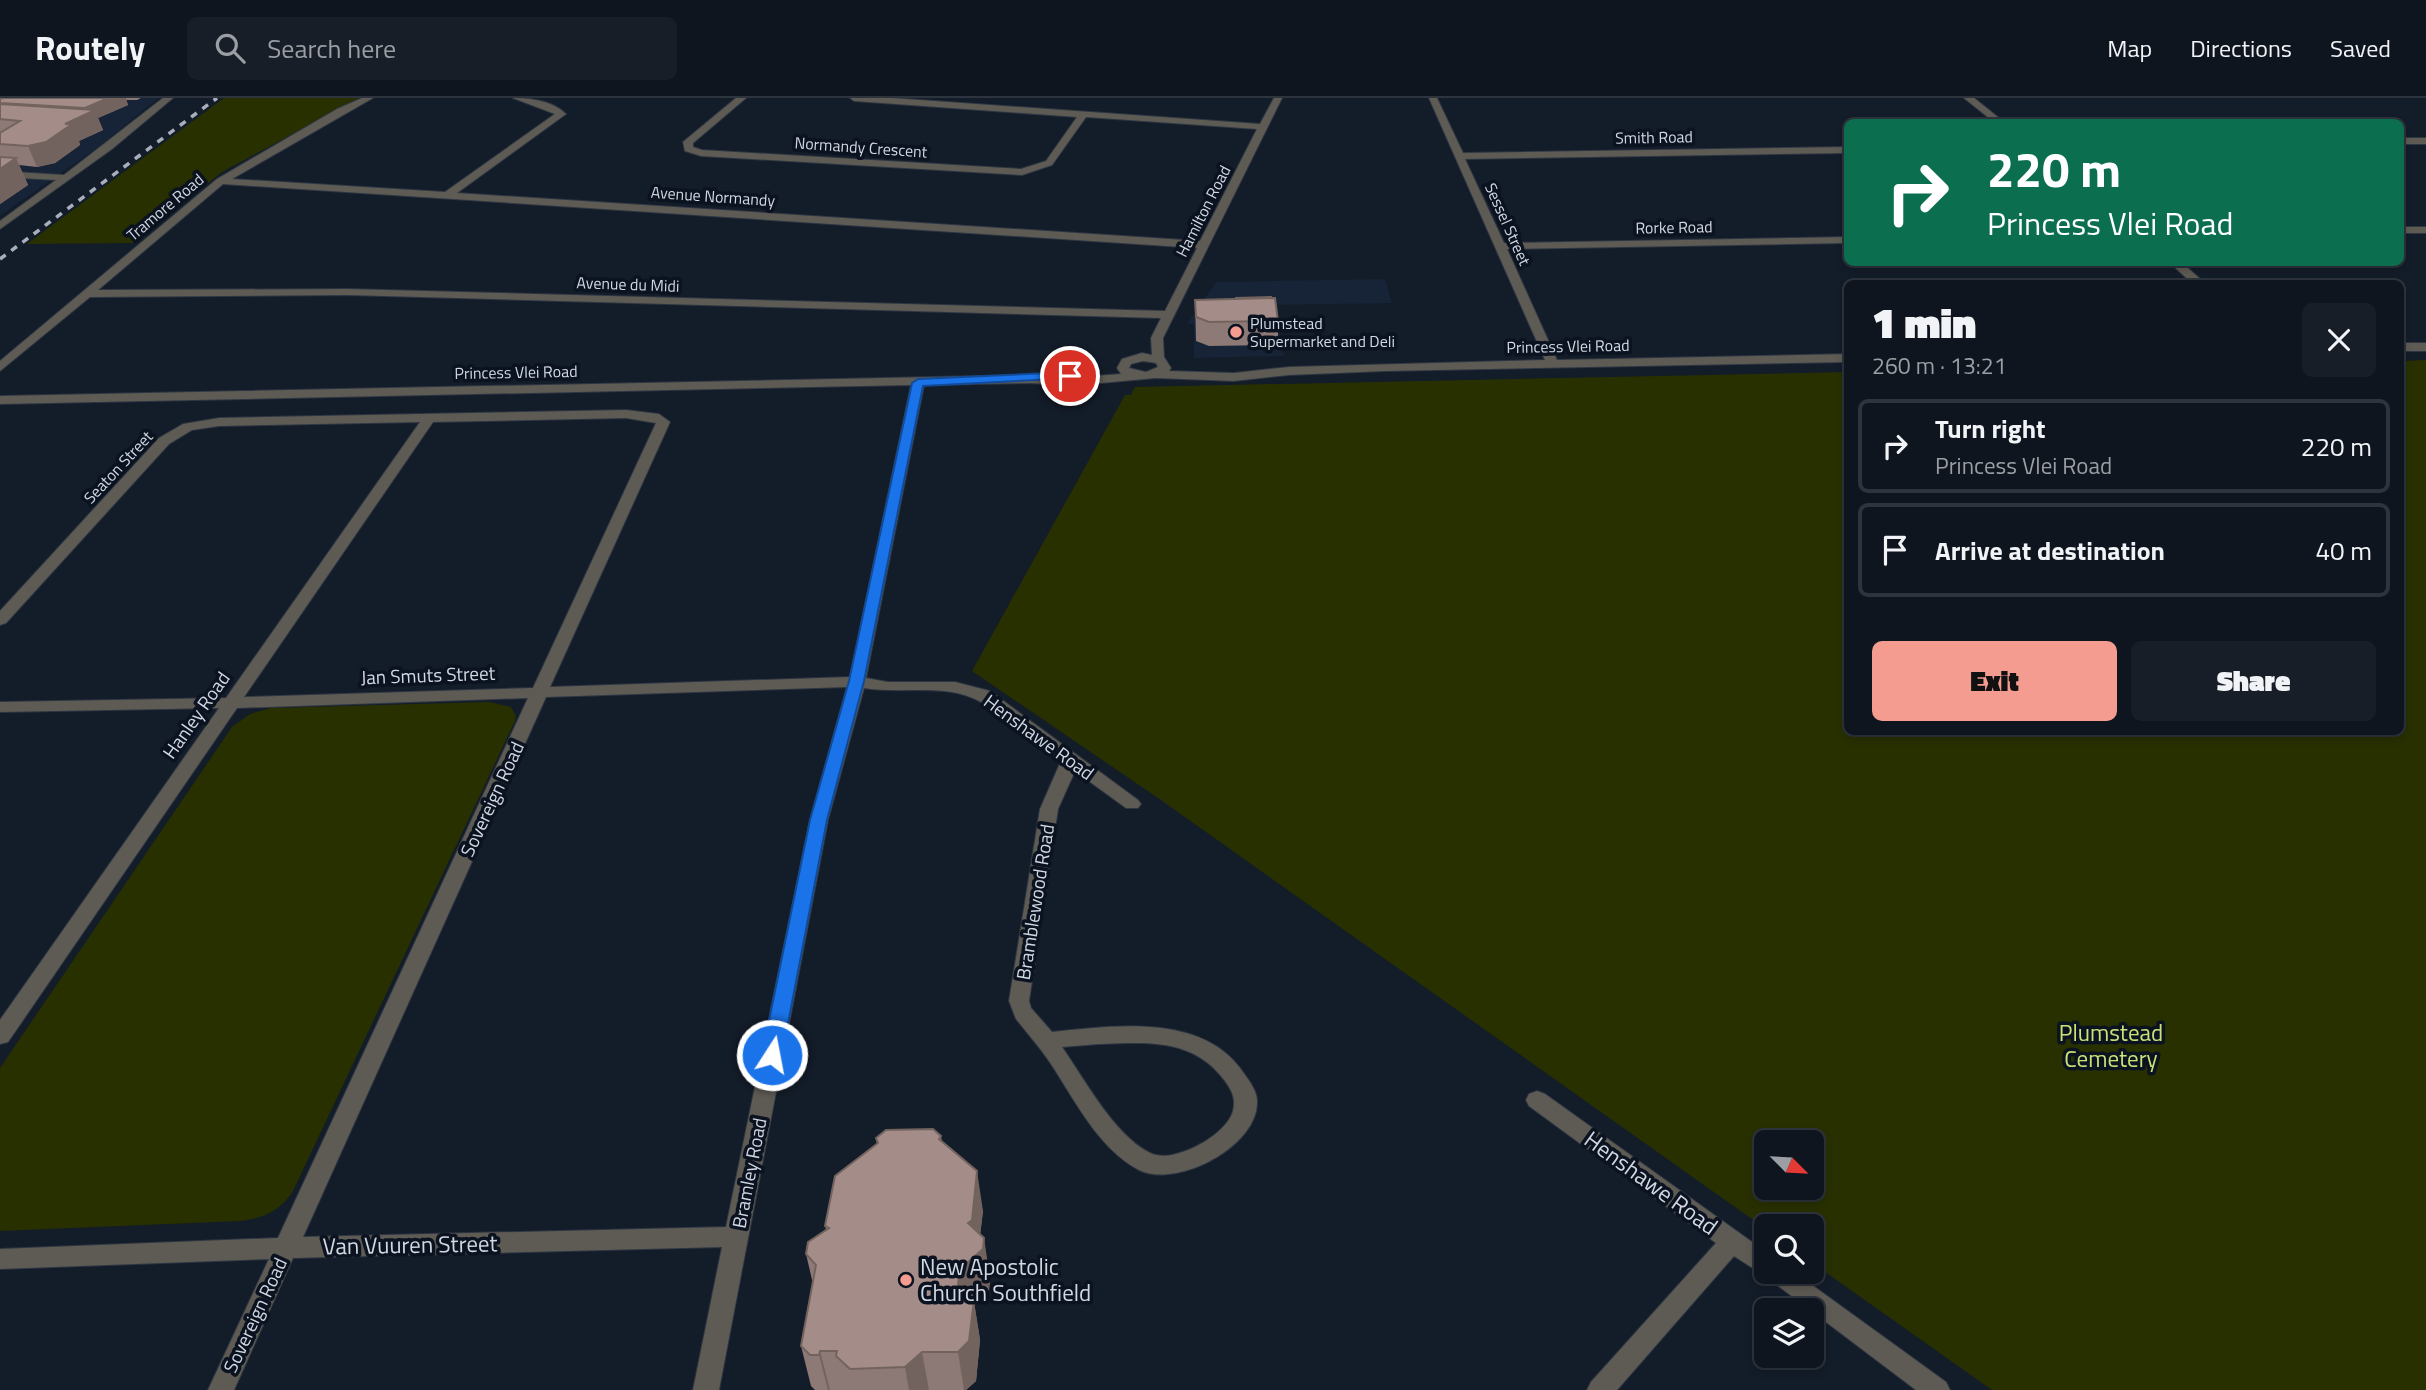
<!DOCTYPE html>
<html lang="en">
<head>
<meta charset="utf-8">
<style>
  body { margin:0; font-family:"Titillium Web",sans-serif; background:#171e28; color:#f1f3f6; height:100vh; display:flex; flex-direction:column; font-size:26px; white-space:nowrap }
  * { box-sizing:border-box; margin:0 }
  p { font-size:23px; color:#9b9fa4 }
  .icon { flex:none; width:38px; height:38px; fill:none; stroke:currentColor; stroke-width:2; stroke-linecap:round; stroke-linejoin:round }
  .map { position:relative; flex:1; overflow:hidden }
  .details { position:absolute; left:1844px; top:182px; width:560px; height:455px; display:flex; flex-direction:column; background:#0e151f; border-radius:10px; box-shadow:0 4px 10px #0003,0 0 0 2px #2e343d }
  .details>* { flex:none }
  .banner { position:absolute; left:1844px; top:21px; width:560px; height:147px; border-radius:10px; box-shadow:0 4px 10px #0003,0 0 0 2px #2e343d; background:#0b6e4f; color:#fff; overflow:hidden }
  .needle { width:46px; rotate:114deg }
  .tools { position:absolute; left:1754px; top:1032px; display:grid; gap:14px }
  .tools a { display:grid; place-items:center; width:70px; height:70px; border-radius:10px; background:#0e151f; box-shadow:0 4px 10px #0003,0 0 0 2px #2e343d; font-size:35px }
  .pin { position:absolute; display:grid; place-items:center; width:60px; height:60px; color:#fff; margin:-30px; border:4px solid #fff; border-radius:50%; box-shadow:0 2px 7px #0007 }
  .me { position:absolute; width:77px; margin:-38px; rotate:11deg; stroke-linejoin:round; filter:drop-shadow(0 0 5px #0008) }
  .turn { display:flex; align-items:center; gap:24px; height:147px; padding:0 28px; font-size:32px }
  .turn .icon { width:91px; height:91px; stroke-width:2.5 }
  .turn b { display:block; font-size:49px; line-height:60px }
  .round { display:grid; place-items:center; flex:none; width:74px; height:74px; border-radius:10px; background:#171e28 }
  .headline { display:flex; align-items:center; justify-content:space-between; height:119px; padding:0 28px }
  h1 { font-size:42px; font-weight:800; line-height:52px }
  .button { display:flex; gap:14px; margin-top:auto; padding:14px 28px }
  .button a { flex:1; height:80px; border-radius:10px; background:#f59c91; color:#111; font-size:28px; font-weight:800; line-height:80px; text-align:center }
  .button a+a { background:#171e28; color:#f1f3f6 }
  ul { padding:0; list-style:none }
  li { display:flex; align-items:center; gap:21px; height:94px; margin:0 14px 10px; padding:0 14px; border:4px solid #2e343d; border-radius:10px }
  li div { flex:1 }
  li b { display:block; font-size:26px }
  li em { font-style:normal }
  header { display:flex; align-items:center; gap:42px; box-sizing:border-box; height:98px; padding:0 35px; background:#0e151f; border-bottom:2px solid #2e343d }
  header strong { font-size:33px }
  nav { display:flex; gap:38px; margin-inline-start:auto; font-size:24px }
  .search { width:490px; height:63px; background:#171e28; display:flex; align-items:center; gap:18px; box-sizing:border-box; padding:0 24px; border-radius:10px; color:#9b9fa4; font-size:26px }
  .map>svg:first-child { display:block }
</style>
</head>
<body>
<header>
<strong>Routely</strong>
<div class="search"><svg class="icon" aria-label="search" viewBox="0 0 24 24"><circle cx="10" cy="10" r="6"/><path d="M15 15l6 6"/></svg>Search here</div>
<nav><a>Map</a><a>Directions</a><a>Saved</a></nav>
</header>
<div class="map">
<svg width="2426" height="1292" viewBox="0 0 2426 1292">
  <rect width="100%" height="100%" fill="#131c29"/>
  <!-- built -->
  <path fill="#172336" d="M 0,0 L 158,0 L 101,47 L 0,118 Z
    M 1385,181 L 1392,205 L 1274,207 L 1284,258 L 1194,260 L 1194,226 L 1187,226 L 1216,184 Z"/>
  <!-- green -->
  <path fill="#283000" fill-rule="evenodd" d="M 224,0 L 359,0 L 222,74 L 133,145 L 27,146 Z
    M 2426,262 L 2426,1292 L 1992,1292 L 1811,1164 L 1811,1129 L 1766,1129 L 1766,1131 L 1158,700 L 972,573 L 1125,297 L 1131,297 L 1135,289 L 1848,274 L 1848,634 L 2401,634 L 2401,263 ZM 1766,1045 L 1811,1045 L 1811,1090 L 1766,1090 Z
    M 489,604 L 511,609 L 516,618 L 515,623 L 292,1095 C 279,1113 263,1120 241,1123 L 0,1133 L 0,970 L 232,629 L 250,616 L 271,610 Z"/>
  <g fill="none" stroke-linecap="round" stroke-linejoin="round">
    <defs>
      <path id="minor" d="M 163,0 L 173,0 L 112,51 L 0,131 L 0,123 L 56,82 L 0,79 L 0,73 L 64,77 Z
        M 362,0 L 373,0 L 232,81 L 445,94 L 555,16 L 513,0 C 530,0 553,3 566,16 L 457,95 L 1200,143 L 1257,31 L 1086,19 L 1052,67 L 1022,77 L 701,58 L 685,53 L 683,44 L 736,0 L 746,0 L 693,45 L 693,49 L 702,52 L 1021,71 L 1046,63 L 1077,19 L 854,3 L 850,0 L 892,0 L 1260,26 L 1274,0 L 1282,0 L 1163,240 L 1164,259 L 1171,270 L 1169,273 L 1234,275 L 1289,269 L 1545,262 L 1429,0 L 1437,0 L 1463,55 L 1848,49 L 1848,55 L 1465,61 L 1504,145 L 1848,139 L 1848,145 L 1507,151 L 1557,262 L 1848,256 L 1848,264 L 1385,273 L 1289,277 L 1234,283 L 1156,280 L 1068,288 L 1032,285 L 924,287 L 866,580 L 888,584 L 955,584 L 990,593 L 1138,702 L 1141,706 L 1138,710 L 1126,710 L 1075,673 L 1058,711 L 1029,903 L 1031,910 L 1052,934 C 1112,928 1198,915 1240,970 C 1246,979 1257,991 1257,1003 C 1259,1048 1177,1091 1139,1072 C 1098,1051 1074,1000 1049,963 C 1039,948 1027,935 1016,921 L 1009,903 L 1040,711 L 1061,663 C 1032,641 992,602 957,595 C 927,589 894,595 864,590 L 828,722 L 719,1292 L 693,1292 L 722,1149 L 293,1160 L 234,1292 L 208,1292 L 269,1161 L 0,1171 L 0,1151 L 278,1140 L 528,600 L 237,610 L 8,944 L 0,946 L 0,922 L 219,610 L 0,614 L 0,604 L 226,600 L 420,324 L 219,328 L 192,332 L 169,346 L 6,525 L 0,527 L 0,513 L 159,340 L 183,326 L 219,320 L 626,312 L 659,316 L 670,324 L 550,589 L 850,579 L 911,287 L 0,306 L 0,298 L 1032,277 L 1068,280 L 1121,276 L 1117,270 L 1122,261 L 1142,255 L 1152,257 L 1151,240 L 1161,220 L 348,197 L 90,199 L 0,273 L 0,263 L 217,81 L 337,11 ZM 223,86 L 1197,150 L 1165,213 L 348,191 L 98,192 ZM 1143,263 L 1156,265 L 1158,269 L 1146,274 L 1129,270 L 1131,266 ZM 626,320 L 656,325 L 533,590 L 244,599 L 433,324 ZM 847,589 L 810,722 L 726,1129 L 303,1139 L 546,599 ZM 1099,946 C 1148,944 1194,940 1225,983 C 1232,993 1236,1000 1233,1013 C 1227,1037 1173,1067 1150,1055 C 1114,1037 1085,982 1062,949 Z
        M 1964,0 L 1974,0 L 2004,24 L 1994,24 Z
        M 2401,40 L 2426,40 L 2426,46 L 2401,46 Z
        M 2401,129 L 2426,129 L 2426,135 L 2401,135 Z
        M 2169,164 L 2181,164 L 2206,186 L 2193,186 Z
        M 2401,245 L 2426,245 L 2426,253 L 2401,253 Z
        M 1537,993 L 1545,996 L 1766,1154 L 1766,1174 L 1794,1174 L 1946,1284 L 1950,1292 L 1916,1292 L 1765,1178 L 1734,1158 L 1617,1292 L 1587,1292 L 1591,1284 L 1716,1145 L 1529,1008 L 1526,1002 L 1529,996 Z"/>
    </defs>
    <!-- minor casing -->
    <use href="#minor" stroke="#2e3643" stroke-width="2"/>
    <!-- minor -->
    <use href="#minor" fill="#5d5b53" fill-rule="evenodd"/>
    <!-- rail -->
    <path stroke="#a9afba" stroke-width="3.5" stroke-dasharray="7 7" stroke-linecap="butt" d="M 0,161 L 217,0"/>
  </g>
  <!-- wall -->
  <path fill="#8d7975" d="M 3,0 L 141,0 L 137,2 L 126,2 L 128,7 L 98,20 L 103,32 L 79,43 L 80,47 L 55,65 L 37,69 L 19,67 L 28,87 L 0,106 L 0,1 Z
    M 1195,202 L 1278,223 L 1278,247 L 1209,248 L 1196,243 Z
    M 941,1038 L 942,1044 L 983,1113 L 980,1136 L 990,1180 L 989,1192 L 974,1204 L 980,1242 L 976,1283 L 966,1292 L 815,1292 L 811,1288 L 801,1248 L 813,1186 L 806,1156 L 826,1132 L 825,1128 L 877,1046 L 876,1040 Z"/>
  <!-- shaded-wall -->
  <path fill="#73635f" d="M 108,0 L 126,0 L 128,7 L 98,20 L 103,32 L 79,43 L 80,47 L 55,65 L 37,69 L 28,48 L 65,26 L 85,10 Z
    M 16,60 L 28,87 L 0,106 L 0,71 Z
    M 977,1073 L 983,1113 L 978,1156 L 984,1140 L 990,1180 L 989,1192 L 974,1204 L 980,1242 L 976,1283 L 966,1292 L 964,1292 L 958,1254 L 957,1194 Z
    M 820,1253 L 830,1292 L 828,1292 L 819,1257 Z
    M 922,1254 L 929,1292 L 909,1292 L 905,1269 Z"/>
  <!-- building -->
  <path fill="#a48d88" stroke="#73635f" stroke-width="2" d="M 3,0 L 108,0 L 85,10 L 0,5 L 0,1 Z
    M 0,6 L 95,12 L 65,26 L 72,26 L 46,44 L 28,48 L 0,46 L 0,35 L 20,23 L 0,21 Z
    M 0,59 L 16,60 L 0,71 Z
    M 1272,199 L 1236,201 L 1236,200 Z
    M 1275,200 L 1278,223 L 1209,224 L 1196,219 L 1195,202 Z
    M 933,1031 L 941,1038 L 939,1041 L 977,1073 L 972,1122 L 968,1125 L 984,1140 L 983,1151 L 960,1171 L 957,1194 L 964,1194 L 974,1202 L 969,1243 L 958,1254 L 922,1254 L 905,1269 L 850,1271 L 836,1258 L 837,1253 L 820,1253 L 819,1257 L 810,1257 L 801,1248 L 816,1167 L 806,1156 L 808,1144 L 829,1130 L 825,1128 L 835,1078 L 878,1045 L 876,1040 L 886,1032 Z"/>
  <!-- route -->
  <path fill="#1a73e8" stroke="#114b97" stroke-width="2" d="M 1070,274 L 1076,278 L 1074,280 L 923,288 L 864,583 L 827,722 L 782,957 L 779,962 L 772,964 L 765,962 L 762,957 L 810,722 L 849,583 L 912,285 L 918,281 Z"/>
  <!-- markers -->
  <g fill="#f59c91" stroke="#0b1220" stroke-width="2.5">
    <circle cx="1236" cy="234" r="7"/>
    <circle cx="906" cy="1182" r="7"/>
  </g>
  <g text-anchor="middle" stroke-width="7" stroke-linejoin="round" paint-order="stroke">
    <!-- far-street labels -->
    <g font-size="16" fill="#d2d8e2" stroke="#0b1220">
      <text transform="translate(1654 39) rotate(-1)" y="6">Smith Road</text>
      <text transform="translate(861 49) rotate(4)" y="6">Normandy Crescent</text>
      <text transform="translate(713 98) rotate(4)" y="6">Avenue Normandy</text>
      <text transform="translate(165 109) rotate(-40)" y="6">Tramore Road</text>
      <text transform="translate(1203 113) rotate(-63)" y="6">Hamilton Road</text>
      <text transform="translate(1508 126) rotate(66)" y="6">Sessel Street</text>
      <text transform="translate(1674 129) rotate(-1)" y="6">Rorke Road</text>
      <text transform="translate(628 186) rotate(2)" y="6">Avenue du Midi</text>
      <text transform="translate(1568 248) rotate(-1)" y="6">Princess Vlei Road</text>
      <text transform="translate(516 274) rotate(-1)" y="6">Princess Vlei Road</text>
      <text transform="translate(118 369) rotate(-47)" y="6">Seaton Street</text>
    </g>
    <!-- far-poi labels -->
    <g font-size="16" fill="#d2d8e2" stroke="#0b1220" text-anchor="start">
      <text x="1250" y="231">Plumstead<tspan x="1250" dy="18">Supermarket and Deli</tspan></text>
    </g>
    <!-- street labels -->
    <g font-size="19" fill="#d2d8e2" stroke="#0b1220">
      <text transform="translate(428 577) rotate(-2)" y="7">Jan Smuts Street</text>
      <text transform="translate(196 617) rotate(-55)" y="7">Hanley Road</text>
      <text transform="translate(1039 639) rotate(36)" y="7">Henshawe Road</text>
      <text transform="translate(492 701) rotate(-65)" y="7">Sovereign Road</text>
      <text transform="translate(1035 804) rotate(-81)" y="7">Bramblewood Road</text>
      <text transform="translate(749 1075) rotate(-79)" y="7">Bramley Road</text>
      <text transform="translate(255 1217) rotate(-65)" y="7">Sovereign Road</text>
    </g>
    <!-- near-park labels -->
    <g font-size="23" fill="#cbe276" stroke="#0b1220">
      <text x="2111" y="943">Plumstead<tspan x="2111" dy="26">Cemetery</tspan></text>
    </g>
    <!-- near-street labels -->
    <g font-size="23" fill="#d2d8e2" stroke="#0b1220">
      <text transform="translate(1651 1085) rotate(36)" y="8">Henshawe Road</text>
      <text transform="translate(410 1147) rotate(-1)" y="8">Van Vuuren Street</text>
    </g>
    <!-- near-poi labels -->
    <g font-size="23" fill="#d2d8e2" stroke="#0b1220" text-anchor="start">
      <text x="920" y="1177">New Apostolic<tspan x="920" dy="26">Church Southfield</tspan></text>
    </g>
  </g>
</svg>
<div class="tools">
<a><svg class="needle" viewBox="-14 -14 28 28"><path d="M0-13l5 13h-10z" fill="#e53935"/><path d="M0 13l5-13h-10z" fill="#9b9fa4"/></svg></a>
<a><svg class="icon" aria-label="search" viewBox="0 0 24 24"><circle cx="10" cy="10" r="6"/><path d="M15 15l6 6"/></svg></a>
<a><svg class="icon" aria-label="layers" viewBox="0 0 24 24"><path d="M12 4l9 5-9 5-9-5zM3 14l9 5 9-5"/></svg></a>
</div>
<div class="pin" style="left:1070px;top:278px;background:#d93025"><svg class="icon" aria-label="arrive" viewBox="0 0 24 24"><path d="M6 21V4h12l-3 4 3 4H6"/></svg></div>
<svg class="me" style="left:772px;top:957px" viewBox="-20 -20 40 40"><circle r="17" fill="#1a73e8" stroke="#fff" stroke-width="3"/><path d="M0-11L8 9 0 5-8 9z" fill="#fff"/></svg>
<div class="banner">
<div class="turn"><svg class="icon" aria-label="right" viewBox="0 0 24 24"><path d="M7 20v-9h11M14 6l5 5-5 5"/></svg><div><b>220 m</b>Princess Vlei Road</div></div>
</div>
<section class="details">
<div class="headline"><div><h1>1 min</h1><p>260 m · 13:21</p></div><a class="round"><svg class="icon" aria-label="close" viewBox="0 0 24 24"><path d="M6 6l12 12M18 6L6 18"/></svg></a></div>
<ul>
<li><svg class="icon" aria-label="right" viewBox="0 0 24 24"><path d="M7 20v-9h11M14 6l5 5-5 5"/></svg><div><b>Turn right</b><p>Princess Vlei Road</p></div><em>220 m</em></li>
<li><svg class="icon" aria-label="arrive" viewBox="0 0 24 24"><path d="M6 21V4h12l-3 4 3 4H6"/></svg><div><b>Arrive at destination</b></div><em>40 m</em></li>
</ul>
<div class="button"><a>Exit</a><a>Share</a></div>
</section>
</div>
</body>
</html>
